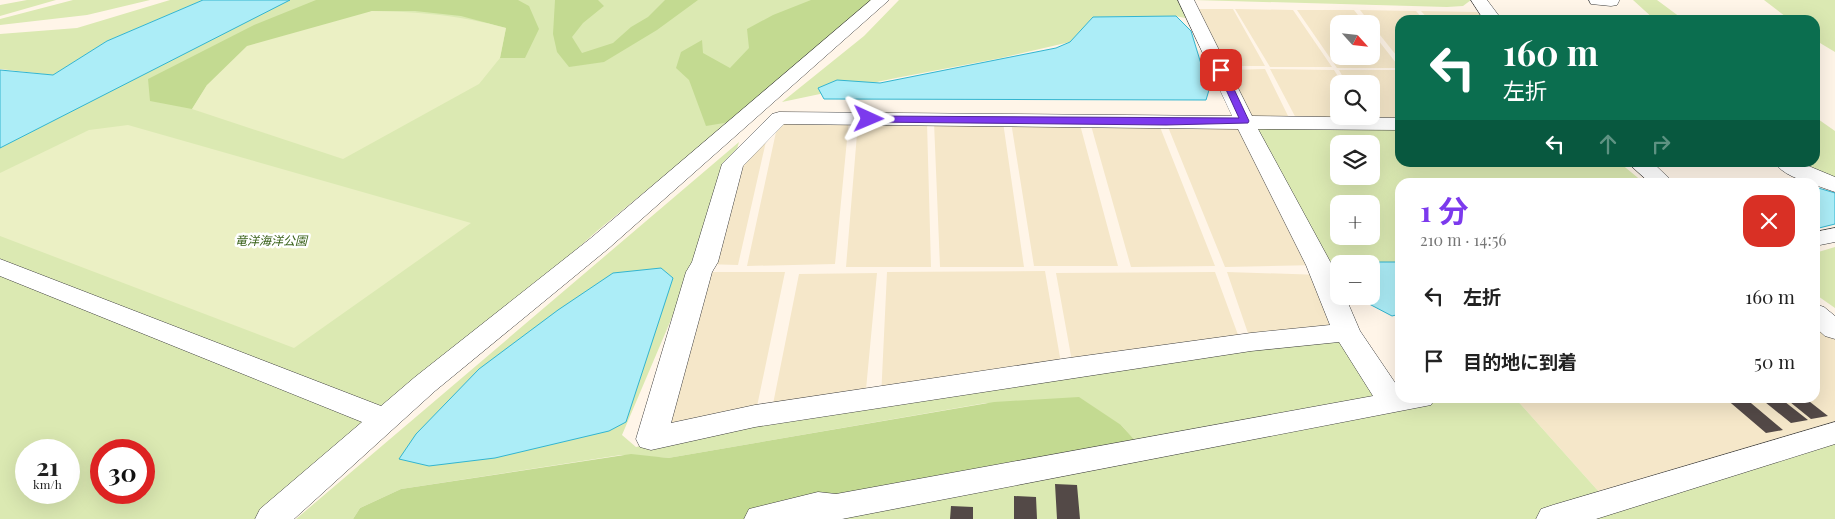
<!DOCTYPE html>
<html lang="ja">
<head>
<meta charset="utf-8">
<style>
  body { margin:0; font-family:"Playfair Display","Noto Sans JP",serif; background:#f6f6f6; color:#222; height:100vh; display:flex; flex-direction:column; font-size:19px; white-space:nowrap }
  * { box-sizing:border-box; margin:0 }
  p { font-size:16px; color:#767676 }
  .icon { flex:none; width:28px; height:28px; fill:none; stroke:currentColor; stroke-width:2; stroke-linecap:round; stroke-linejoin:round }
  .map { position:relative; flex:1; overflow:hidden }
  .drawer { position:absolute; left:1395px; top:178px; width:425px; height:225px; display:flex; flex-direction:column; background:#fff; border-radius:15px; box-shadow:0 5px 20px #0002 }
  .drawer>* { flex:none }
  .top-card { position:absolute; left:1395px; top:15px; width:425px; height:152px; border-radius:15px; box-shadow:0 5px 20px #0002; background:#0b6e4f; color:#fff; overflow:hidden }
  .needle { width:32px; rotate:117deg }
  .controls { position:absolute; left:1330px; top:15px; display:grid; gap:10px }
  .controls a { display:grid; place-items:center; width:50px; height:50px; border-radius:10px; background:#fff; box-shadow:0 5px 20px #0002; font-size:25px }
  .speed { position:absolute; left:15px; top:439px; display:flex; gap:10px; font-size:25px; font-weight:700; text-align:center }
  .speed>* { display:grid; place-content:center; width:65px; height:65px; border-radius:50%; background:#fff; box-shadow:0 5px 20px #0002; line-height:1 }
  .speed small { font-size:12px; font-weight:400 }
  .speed .limit { border:8px solid #d22; background:#fff; color:#111 }
  .pin { position:absolute; display:grid; place-items:center; width:42px; height:42px; color:#fff; margin:-21px; border-radius:10px; box-shadow:0 2px 8px #0006 }
  .me { position:absolute; width:55px; margin:-28px; rotate:91deg; stroke-linejoin:round; filter:drop-shadow(0 0 4px #0008) }
  .turn { display:flex; align-items:center; gap:18px; height:105px; padding:0 25px; font-size:22px }
  .turn .icon { width:65px; height:65px; stroke-width:2.5 }
  .turn b { display:block; font-size:35px; line-height:42px }
  .lanes { display:flex; align-items:center; height:48px; padding:0 25px; background:#0003; justify-content:center; gap:25px; direction:ltr }
  .lanes .off { opacity:.35 }
  .round { display:grid; place-items:center; flex:none; width:52px; height:52px; border-radius:15px; background:#f6f6f6 }
  .summary { display:flex; align-items:center; justify-content:space-between; height:85px; padding:0 25px }
  h1 { font-size:30px; font-weight:700; line-height:38px; color:#7c3aed }
  ul { padding:0; list-style:none }
  li { display:flex; align-items:center; gap:15px; height:65px; padding:0 25px }
  li div { flex:1 }
  li b { display:block; font-size:19px }
  li em { font-style:normal }
  .map>svg:first-child { display:block }
</style>
</head>
<body>
<div class="map">
<svg width="1835" height="519" viewBox="0 0 1835 519">
  <rect width="100%" height="100%" fill="#fff5e8"/>
  <!-- farmland -->
  <path fill="#f5e7c9" d="M 1198,9 L 1233,9 L 1265,66 L 1226,66 Z
    M 1235,9 L 1293,10 L 1332,67 L 1270,67 Z
    M 1297,10 L 1354,10 L 1365,24 L 1339,24 L 1339,56 L 1371,56 L 1371,31 L 1400,68 L 1337,68 Z
    M 1360,10 L 1416,11 L 1424,20 L 1400,20 L 1400,60 Z
    M 1421,11 L 1477,12 L 1486,20 L 1429,20 Z
    M 1265,69 L 1291,122 L 1319,265 L 1225,267 L 1166,122 L 1244,121 L 1226,70 Z
    M 1270,69 L 1334,70 L 1343,84 L 1339,84 L 1339,116 L 1363,116 L 1368,123 L 1298,122 Z
    M 1339,70 L 1400,70 L 1400,123 L 1372,122 L 1368,116 L 1371,116 L 1371,84 L 1347,84 Z
    M 779,118 L 849,119 L 835,264 L 747,266 Z
    M 1079,121 L 1118,266 L 1034,266 L 1011,122 Z
    M 858,122 L 927,122 L 931,267 L 846,267 Z
    M 934,122 L 1003,122 L 1024,267 L 940,267 Z
    M 1090,122 L 1158,122 L 1215,266 L 1131,267 Z
    M 769,128 L 738,265 L 704,264 L 733,164 Z
    M 1045,271 L 1062,369 L 881,398 L 887,272 Z
    M 699,272 L 785,272 L 755,416 L 651,439 Z
    M 1215,272 L 1241,343 L 1073,367 L 1056,273 Z
    M 1227,272 L 1322,275 L 1347,332 L 1251,342 Z
    M 877,273 L 865,400 L 771,414 L 799,274 Z
    M 1815,318 L 1835,330 L 1835,430 L 1608,502 L 1515,398 L 1815,398 Z"/>
  <!-- green -->
  <path fill="#dbe9b2" fill-rule="evenodd" d="M 27,0 L 56,0 L 0,16 L 0,5 Z
    M 73,0 L 150,0 L 87,15 L 0,25 L 0,19 Z
    M 170,0 L 203,0 L 107,41 L 53,75 L 0,69 L 0,34 L 77,28 Z
    M 288,0 L 873,0 L 736,117 L 597,231 L 274,519 L 0,519 L 0,143 ZM 26,450 L 69,450 L 69,492 L 26,492 ZM 101,450 L 144,450 L 144,492 L 101,492 Z
    M 899,0 L 1186,0 L 1196,20 L 1175,16 L 1093,17 L 1070,42 L 1001,58 L 896,78 L 782,102 L 864,36 Z
    M 1194,0 L 1471,0 L 1463,6 L 1447,7 Z
    M 1633,0 L 1657,0 L 1684,20 L 1655,20 Z
    M 1764,0 L 1835,0 L 1835,52 L 1815,40 L 1815,20 L 1790,20 Z
    M 1815,117 L 1835,131 L 1835,184 L 1790,163 L 1815,162 Z
    M 1244,121 L 1400,123 L 1400,162 L 1620,163 L 1643,182 L 1400,182 L 1400,262 L 1327,265 ZM 1339,144 L 1371,144 L 1371,176 L 1339,176 ZM 1339,204 L 1371,204 L 1371,236 L 1339,236 Z
    M 739,142 L 724,195 L 622,435 L 636,447 L 830,405 L 1347,332 L 1393,403 L 1409,398 L 1515,398 L 1608,502 L 1835,432 L 1835,519 L 841,519 L 1143,449 L 1121,425 L 986,403 L 668,458 L 621,455 L 401,489 L 360,508 L 353,519 L 296,519 Z
    M 1835,247 L 1835,308 L 1815,294 L 1815,253 Z"/>
  <!-- forest -->
  <path fill="#c3da91" d="M 316,0 L 518,0 L 529,6 L 539,29 L 525,58 L 500,58 L 506,28 L 461,16 L 415,11 L 372,11 L 207,85 L 192,109 L 150,101 L 148,79 L 254,25 Z
    M 555,0 L 598,0 L 604,6 L 583,23 L 572,37 L 582,53 L 613,43 L 631,27 L 648,17 L 665,0 L 698,0 L 657,30 L 604,62 L 569,67 L 557,52 L 553,34 Z
    M 811,0 L 879,0 L 730,122 L 706,126 L 689,80 L 676,68 L 681,52 L 702,40 L 703,53 L 730,68 L 749,48 L 747,29 L 773,15 Z
    M 1079,397 L 1121,425 L 1143,449 L 761,519 L 353,519 L 360,508 L 401,489 L 631,454 L 668,458 L 994,402 Z"/>
  <!-- pitch -->
  <path fill="#ebf0c4" d="M 372,11 C 422,12 458,15 506,28 L 500,58 L 479,84 L 343,159 L 192,109 L 207,85 L 247,46 Z
    M 128,125 L 471,223 L 294,348 L 0,236 L 0,173 L 89,130 Z"/>
  <!-- water -->
  <path fill="#acedf7" stroke="#32b5d0" d="M 203,0 L 290,0 L 0,148 L 0,70 L 53,75 L 107,41 Z
    M 1176,16 L 1191,31 L 1209,90 L 1206,100 L 824,99 L 818,88 L 837,80 L 880,83 L 1056,48 L 1070,42 L 1093,17 Z
    M 1815,187 L 1835,193 L 1835,224 L 1815,229 Z
    M 1380,262 L 1400,262 L 1400,314 L 1392,316 L 1354,296 L 1371,296 L 1371,264 L 1365,264 Z
    M 661,268 L 673,278 L 626,422 L 609,431 L 495,458 L 429,466 L 399,459 L 416,434 L 479,369 L 558,310 L 613,273 Z"/>
  <!-- building -->
  <path fill="#534947" d="M 1725,398 L 1745,398 L 1783,430 L 1766,433 Z
    M 1760,398 L 1780,398 L 1808,420 L 1791,423 Z
    M 1785,398 L 1805,398 L 1828,416 L 1811,419 Z
    M 1055,484 L 1077,485 L 1080,519 L 1057,519 Z
    M 1014,496 L 1036,497 L 1037,519 L 1014,519 Z
    M 951,506 L 973,507 L 973,519 L 950,519 Z"/>
  <g fill="none" stroke-linecap="round" stroke-linejoin="round">
    <defs>
      <path id="minor" d="M 871,0 L 889,0 L 609,248 L 435,391 L 294,519 L 255,519 L 260,509 L 362,422 L 0,276 L 0,259 L 381,406 L 415,377 L 591,238 Z
        M 1178,0 L 1194,0 L 1252,116 L 1400,118 L 1400,130 L 1258,129 L 1332,265 L 1339,281 L 1339,296 L 1345,296 L 1360,331 L 1400,390 L 1400,398 L 1435,398 L 1431,405 L 842,519 L 744,519 L 749,509 L 818,492 L 836,494 L 1373,396 L 1339,342 L 1251,351 L 755,427 L 651,450 L 640,447 L 636,439 L 686,272 L 692,262 L 722,164 L 772,114 L 779,112 L 1232,116 ZM 784,124 L 1238,129 L 1306,265 L 1330,325 L 1251,333 L 1062,359 L 755,405 L 671,423 L 712,272 L 718,262 L 743,166 Z
        M 1471,0 L 1487,0 L 1502,20 L 1484,20 Z
        M 1589,0 L 1619,0 L 1619,1 L 1617,5 L 1611,6 L 1591,4 Z
        M 1627,162 L 1652,162 L 1673,182 L 1649,182 Z
        M 1774,162 L 1799,162 L 1835,177 L 1835,192 L 1815,185 L 1815,182 C 1801,182 1782,174 1774,162 Z
        M 1835,228 L 1835,242 L 1815,246 L 1815,232 Z
        M 1815,304 L 1824,307 L 1835,316 L 1835,339 L 1825,336 L 1815,327 Z
        M 1835,422 L 1835,444 L 1596,519 L 1536,519 L 1541,509 L 1553,505 Z"/>
    </defs>
    <!-- minor casing -->
    <use href="#minor" stroke="#3e3e3e" stroke-width="1"/>
    <!-- minor -->
    <use href="#minor" fill="#fff" fill-rule="evenodd"/>
  </g>
  <!-- route -->
  <path fill="#7c3aed" stroke="#51269a" d="M 1221,67 L 1225,70 L 1249,121 L 1248,123 L 1166,125 L 869,122 L 864,119 L 869,116 L 1239,118 L 1217,70 Z"/>
  <g text-anchor="middle" stroke-width="5" stroke-linejoin="round" paint-order="stroke">
    <!-- park labels -->
    <g font-size="12" font-style="italic" fill="#3a621b" stroke="#fff">
      <text x="271" y="245">竜洋海洋公園</text>
    </g>
  </g>
</svg>
<div class="controls">
<a><svg class="needle" viewBox="-14 -14 28 28"><path d="M0-13l5 13h-10z" fill="#e53935"/><path d="M0 13l5-13h-10z" fill="#767676"/></svg></a>
<a><svg class="icon" aria-label="search" viewBox="0 0 24 24"><circle cx="10" cy="10" r="6"/><path d="M15 15l6 6"/></svg></a>
<a><svg class="icon" aria-label="layers" viewBox="0 0 24 24"><path d="M12 4l9 5-9 5-9-5zM3 14l9 5 9-5"/></svg></a>
<a>+</a>
<a>−</a>
</div>
<div class="speed"><div>21<small>km/h</small></div><div class="limit">30</div></div>
<div class="pin" style="left:1221px;top:70px;background:#d93025"><svg class="icon" aria-label="arrive" viewBox="0 0 24 24"><path d="M6 21V4h12l-3 4 3 4H6"/></svg></div>
<svg class="me" style="left:869px;top:119px" viewBox="-20 -20 40 40"><path d="M0-17L14 15 0 8-14 15z" fill="#7c3aed" stroke="#fff" stroke-width="4"/></svg>
<div class="top-card">
<div class="turn"><svg class="icon" aria-label="left" viewBox="0 0 24 24"><path d="M17 20v-9H6M10 6l-5 5 5 5"/></svg><div><b>160 m</b>左折</div></div>
<div class="lanes"><svg class="icon" aria-label="left" viewBox="0 0 24 24"><path d="M17 20v-9H6M10 6l-5 5 5 5"/></svg><svg class="icon off" aria-label="ahead" viewBox="0 0 24 24"><path d="M12 20V5M6 11l6-6 6 6"/></svg><svg class="icon off" aria-label="right" viewBox="0 0 24 24"><path d="M7 20v-9h11M14 6l5 5-5 5"/></svg></div>
</div>
<section class="drawer">
<div class="summary"><div><h1>1 分</h1><p>210 m · 14:56</p></div><a class="round" style="background:#d93025;color:#fff"><svg class="icon" aria-label="close" viewBox="0 0 24 24"><path d="M6 6l12 12M18 6L6 18"/></svg></a></div>
<ul>
<li><svg class="icon" aria-label="left" viewBox="0 0 24 24"><path d="M17 20v-9H6M10 6l-5 5 5 5"/></svg><div><b>左折</b></div><em>160 m</em></li>
<li><svg class="icon" aria-label="arrive" viewBox="0 0 24 24"><path d="M6 21V4h12l-3 4 3 4H6"/></svg><div><b>目的地に到着</b></div><em>50 m</em></li>
</ul>
</section>
</div>
</body>
</html>
